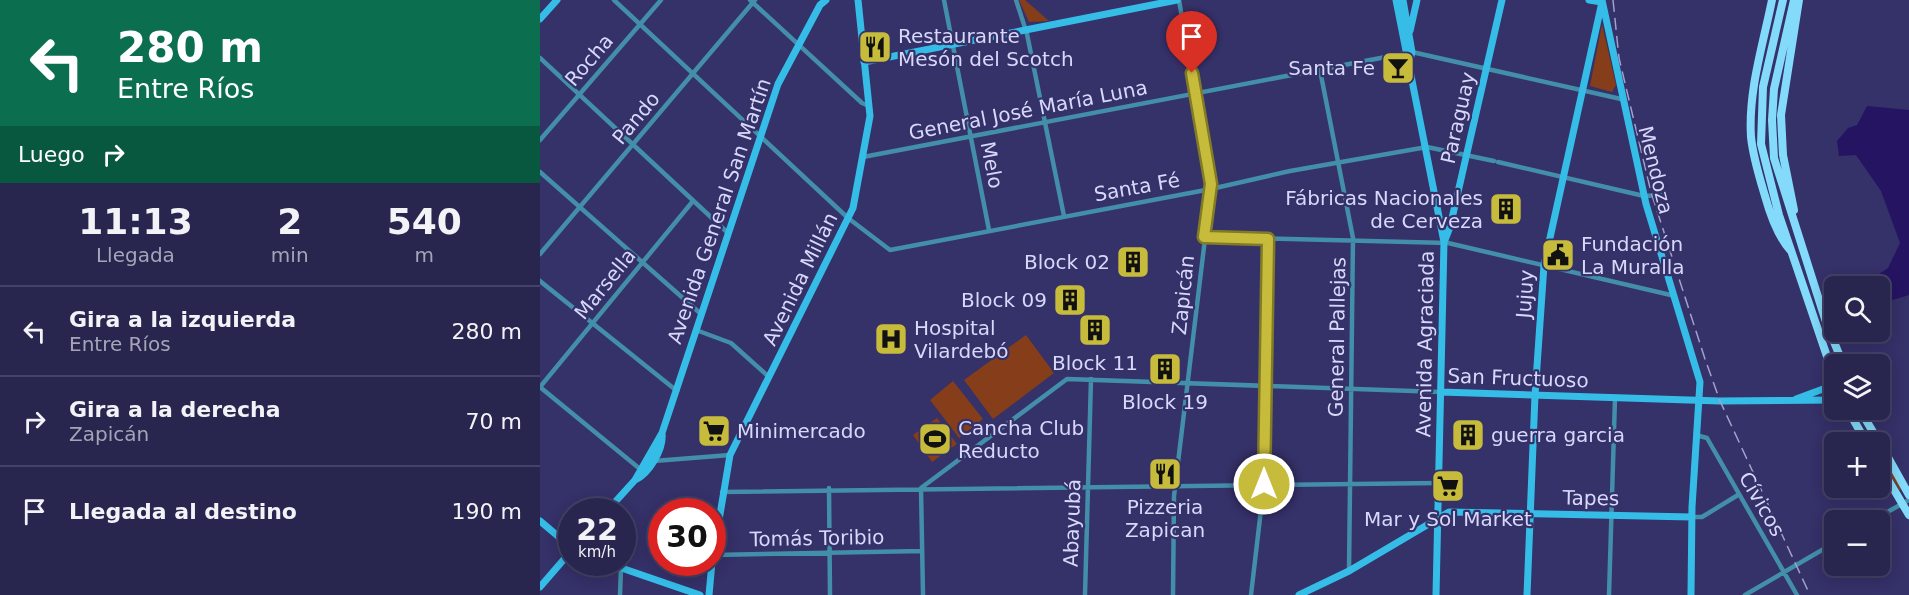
<!DOCTYPE html>
<html lang="es">
<head>
<meta charset="utf-8">
<style>
  body { margin:0; font-family:"DejaVu Sans",sans-serif; background:#343159; color:#f1f3f6; height:100vh; display:flex; flex-direction:column; font-size:22px; white-space:nowrap }
  * { box-sizing:border-box; margin:0 }
  p { font-size:20px; color:#a5a5b7 }
  .icon { flex:none; width:33px; height:33px; fill:none; stroke:currentColor; stroke-width:2; stroke-linecap:round; stroke-linejoin:round }
  .map { position:relative; flex:1; overflow:hidden }
  .side { display:flex; flex-direction:column; background:#28254f; width:540px }
  .side>* { flex:none }
  .banner { background:#0b6e4f; color:#fff; overflow:hidden }
  .controls { position:absolute; left:1284px; top:276px; display:grid; gap:12px }
  .controls a { display:grid; place-items:center; width:66px; height:66px; border-radius:9px; background:#28254f; box-shadow:0 3px 15px #0003,0 0 0 2px #444266; font-size:30px }
  .speed { position:absolute; left:18px; top:498px; display:flex; gap:12px; font-size:30px; font-weight:700; text-align:center }
  .speed>* { display:grid; place-content:center; width:78px; height:78px; border-radius:50%; background:#28254f; box-shadow:0 3px 15px #0003,0 0 0 2px #444266; line-height:1 }
  .speed small { font-size:15px; font-weight:400 }
  .speed .limit { border:9px solid #d22; background:#fff; color:#111 }
  .pin { position:absolute; display:grid; place-items:center; width:51px; height:51px; color:#fff; margin:-62px -26px; border-radius:50% 50% 50% 0; rotate:-45deg; box-shadow:0 0 6px #0007 }
  .pin .icon { rotate:45deg }
  .me { position:absolute; width:66px; margin:-33px; rotate:0deg; stroke-linejoin:round; filter:drop-shadow(0 0 4px #0008) }
  .turn { display:flex; align-items:center; gap:21px; height:126px; padding:0 18px; font-size:27px }
  .turn .icon { width:78px; height:78px; stroke-width:2.5 }
  .turn b { display:block; font-size:42px; line-height:51px }
  .then { display:flex; align-items:center; height:57px; padding:0 18px; background:#0003; gap:12px; font-size:22px }
  .eta { display:flex; justify-content:space-evenly; align-items:center; height:102px; text-align:center }
  .eta b { font-size:36px; font-weight:800; line-height:42px }
  ul { padding:0; list-style:none }
  li { display:flex; align-items:center; gap:18px; height:90px; padding:0 18px; border-top:2px solid #444266 }
  li div { flex:1 }
  li b { display:block; font-size:22px }
  li em { font-style:normal }
  main { display:flex; flex:1; min-height:0 }
  .map>svg:first-child { display:block }
</style>
</head>
<body>
<main>
<section class="side">
<div class="banner">
<div class="turn"><svg class="icon" aria-label="left" viewBox="0 0 24 24"><path d="M17 20v-9H6M10 6l-5 5 5 5"/></svg><div><b>280 m</b>Entre Ríos</div></div>
<div class="then">Luego<svg class="icon" aria-label="right" viewBox="0 0 24 24"><path d="M7 20v-9h11M14 6l5 5-5 5"/></svg></div>
</div>
<div class="eta">
<div><b>11:13</b><p>Llegada</p></div>
<div><b>2</b><p>min</p></div>
<div><b>540</b><p>m</p></div>
</div>
<ul>
<li><svg class="icon" aria-label="left" viewBox="0 0 24 24"><path d="M17 20v-9H6M10 6l-5 5 5 5"/></svg><div><b>Gira a la izquierda</b><p>Entre Ríos</p></div><em>280 m</em></li>
<li><svg class="icon" aria-label="right" viewBox="0 0 24 24"><path d="M7 20v-9h11M14 6l5 5-5 5"/></svg><div><b>Gira a la derecha</b><p>Zapicán</p></div><em>70 m</em></li>
<li><svg class="icon" aria-label="arrive" viewBox="0 0 24 24"><path d="M6 21V4h12l-3 4 3 4H6"/></svg><div><b>Llegada al destino</b></div><em>190 m</em></li>
</ul>
</section>
<div class="map">
<svg width="1369" height="595" viewBox="0 0 1369 595">
  <rect width="100%" height="100%" fill="#353169"/>
  <!-- green -->
  <path fill="#863d19" d="M 479,0 L 485,0 L 509,21 L 489,22 Z
    M 1062,24 L 1076,85 L 1072,92 L 1050,86 Z
    M 486,335 L 514,373 L 453,419 L 424,380 Z
    M 413,381 L 443,419 L 419,438 L 390,400 Z
    M 397,418 L 417,444 L 392,462 L 373,435 Z
    M 1340,451 L 1361,488 L 1360,491 L 1340,458 Z"/>
  <!-- water -->
  <path fill="#251462" d="M 1327,106 L 1369,110 L 1369,295 L 1340,304 L 1340,286 L 1321,286 L 1348,268 L 1360,243 L 1341,191 L 1316,155 L 1299,156 L 1297,141 L 1308,128 L 1317,125 Z"/>
  <g fill="none" stroke-linecap="round" stroke-linejoin="round">
    <!-- street -->
    <path stroke="#438ea9" stroke-width="4.5" d="M 74,0 L 308,218 L 350,250 L 671,189 L 750,171 L 887,147 L 954,161
      M 210,0 L 322,103 L 329,106
      M 404,0 L 449,230
      M 476,0 L 487,34 L 524,216
      M 0,58 L 188,233
      M 780,70 L 813,238 L 809,571
      M 0,140 L 121,0
      M 323,157 L 872,52 L 1081,99
      M 958,162 L 1104,196 L 1122,195
      M 0,172 L 161,314
      M 664,237 L 908,243 L 1135,296
      M 0,254 L 215,0
      M 0,281 L 137,391
      M 156,330 L 191,343 L 229,377
      M 0,387 L 153,201
      M 0,387 L 100,469
      M 1156,435 L 1167,438 L 1257,595
      M 114,461 L 190,455
      M 289,488 L 290,595
      M 182,492 L 899,483
      M 1152,517 L 1162,517 L 1198,495
      M 1333,520 L 1369,500
      M 173,555 L 382,551
      M 80,595 L 81,568
      M 383,595 L 381,488 L 527,379 L 901,392
      M 545,595 L 551,379
      M 633,595 L 634,496 L 671,189 L 639,0
      M 711,595 L 724,484 L 728,239
      M 1069,595 L 1075,398
      M 1205,595 L 1294,543"/>
    <!-- secondary -->
    <path stroke="#35bde8" stroke-width="7" d="M 856,0 L 904,242 L 896,595
      M 863,0 L 872,52 L 870,60
      M 1049,0 L 1062,2
      M 1062,0 L 1106,204 L 1160,382 L 1152,507 L 1151,595
      M 0,19 L 17,0
      M 870,31 L 877,0
      M 324,62 L 637,0
      M 905,240 L 910,227 L 962,0
      M 901,392 L 1180,401 L 1294,400
      M 1256,399 L 1294,385
      M 95,480 L 122,433
      M 66,512 L 95,480 C 109,474 124,449 122,433 L 238,84 L 280,5 L 286,0
      M 0,521 L 32,548
      M 64,562 L 160,595
      M 172,562 L 190,455 L 313,208 L 330,116 L 318,0
      M 0,587 L 32,550
      M 169,595 L 172,562
      M 759,595 L 809,571 L 909,512 L 1152,517
      M 987,595 L 995,395 L 1004,265 L 1062,2"/>
    <!-- primary -->
    <path stroke="#83dafa" stroke-width="8" d="M 1232,0 C 1223,45 1208,91 1211,137 C 1213,157 1219,176 1225,196 C 1230,214 1237,235 1250,250
      M 1243,0 L 1223,87 L 1221,144 L 1239,215 L 1294,377
      M 1254,0 L 1234,89 L 1232,120 L 1234,158 L 1286,322 L 1303,364
      M 1254,210 L 1243,155 L 1241,115 L 1259,0
      M 1308,410 L 1326,442
      M 1320,410 L 1339,442
      M 1340,443 L 1369,495
      M 1340,466 L 1369,515"/>
    <!-- rail -->
    <path stroke="#a2a1cb" stroke-width="1.5" stroke-dasharray="12 6" stroke-linecap="butt" d="M 1073,0 L 1079,58 L 1111,192 L 1165,359 L 1180,401 L 1270,595"/>
  </g>
  <g fill="none" stroke-linecap="round" stroke-linejoin="round">
    <defs>
      <path id="route" d="M 652,73 L 671,184 L 664,237 L 728,239 L 724,484"/>
    </defs>
    <!-- route casing -->
    <use href="#route" stroke="#817a27" stroke-width="15"/>
    <!-- route -->
    <use href="#route" stroke="#c7bb3c" stroke-width="10"/>
  </g>
  <!-- icons -->
  <defs>
    <symbol id="restaurant-square" viewBox="-11 -11 22 22"><rect x="-9" y="-9" width="18" height="18" rx="4" fill="#c7bb3c" stroke="#353169"/><path d="M-5-6h1v4h1v-4h1v4h1v-4h1v5L-1.5 .5V6h-2V.5L-5-1ZM5-6V6H3V1.5H1.5Q1.5-4 5-6Z" fill="#111"/></symbol>
    <symbol id="bar-square" viewBox="-11 -11 22 22"><rect x="-9" y="-9" width="18" height="18" rx="4" fill="#c7bb3c" stroke="#353169"/><path d="M-6-5H6L.8 .8V4.5H3.5V6h-7V4.5H-.8V.8Z" fill="#111"/></symbol>
    <symbol id="building-square" viewBox="-11 -11 22 22"><rect x="-9" y="-9" width="18" height="18" rx="4" fill="#c7bb3c" stroke="#353169"/><path d="M-4-6H4V6H1V3H-1V6H-4ZM-2.5-4.3h1.7v1.8h-1.7ZM.8-4.3h1.7v1.8H.8ZM-2.5-1h1.7V.8h-1.7ZM.8-1h1.7V.8H.8Z" fill="#111"/></symbol>
    <symbol id="civic-square" viewBox="-11 -11 22 22"><rect x="-9" y="-9" width="18" height="18" rx="4" fill="#c7bb3c" stroke="#353169"/><path d="M-.6-6.5H3V-4.5H.6V-3L4-1V1h2V6H-6V1h2V-1L-.6-3ZM-1.2 2.5V6h2.4V2.5Z" fill="#111"/></symbol>
    <symbol id="hospital-square" viewBox="-11 -11 22 22"><rect x="-9" y="-9" width="18" height="18" rx="4" fill="#c7bb3c" stroke="#353169"/><path d="M-5-5h3v3.5h4V-5h3V5h-3V1.5h-4V5h-3Z" fill="#111"/></symbol>
    <symbol id="supermarket-square" viewBox="-11 -11 22 22"><rect x="-9" y="-9" width="18" height="18" rx="4" fill="#c7bb3c" stroke="#353169"/><path d="M-6-5.5h2.5l.6 2H6L4.5 2H-2.5L-4.4-4H-6ZM-1.5 3.2a1.3 1.3 0 1 0 .1 0ZM3 3.2a1.3 1.3 0 1 0 .1 0Z" fill="#111"/></symbol>
    <symbol id="stadium-square" viewBox="-11 -11 22 22"><rect x="-9" y="-9" width="18" height="18" rx="4" fill="#c7bb3c" stroke="#353169"/><path d="M0-5a6.5 5 0 1 0 0 10a6.5 5 0 1 0 0-10ZM-3.5-1.8h7v3.6h-7Z" fill="#111"/></symbol>
  </defs>
  <g fill-rule="evenodd">
    <use href="#restaurant-square" x="316" y="28" width="38" height="38"/>
    <use href="#bar-square" x="839" y="49" width="38" height="38"/>
    <use href="#building-square" x="947" y="190" width="38" height="38"/>
    <use href="#civic-square" x="999" y="236" width="38" height="38"/>
    <use href="#building-square" x="574" y="243" width="38" height="38"/>
    <use href="#building-square" x="511" y="281" width="38" height="38"/>
    <use href="#building-square" x="536" y="311" width="38" height="38"/>
    <use href="#hospital-square" x="332" y="320" width="38" height="38"/>
    <use href="#building-square" x="606" y="350" width="38" height="38"/>
    <use href="#supermarket-square" x="155" y="412" width="38" height="38"/>
    <use href="#building-square" x="909" y="416" width="38" height="38"/>
    <use href="#stadium-square" x="376" y="420" width="38" height="38"/>
    <use href="#restaurant-square" x="606" y="455" width="38" height="38"/>
    <use href="#supermarket-square" x="889" y="467" width="38" height="38"/>
  </g>
  <g text-anchor="middle" stroke-width="4.5" stroke-linejoin="round" paint-order="stroke">
    <!-- poi labels -->
    <g font-size="20" fill="#d7d8fa" stroke="#353169" text-anchor="start">
      <text x="358" y="43">Restaurante<tspan x="358" dy="23">Mesón del Scotch</tspan></text>
      <text x="835" y="75" text-anchor="end">Santa Fe</text>
      <text x="943" y="205" text-anchor="end">Fábricas Nacionales<tspan x="943" dy="23">de Cerveza</tspan></text>
      <text x="1041" y="251">Fundación<tspan x="1041" dy="23">La Muralla</tspan></text>
      <text x="570" y="269" text-anchor="end">Block 02</text>
      <text x="507" y="307" text-anchor="end">Block 09</text>
      <text x="374" y="335">Hospital<tspan x="374" dy="23">Vilardebó</tspan></text>
      <text x="555" y="370" text-anchor="middle">Block 11</text>
      <text x="625" y="409" text-anchor="middle">Block 19</text>
      <text x="418" y="435">Cancha Club<tspan x="418" dy="23">Reducto</tspan></text>
      <text x="197" y="438">Minimercado</text>
      <text x="951" y="442">guerra garcia</text>
      <text x="625" y="514" text-anchor="middle">Pizzeria<tspan x="625" dy="23">Zapican</tspan></text>
      <text x="908" y="526" text-anchor="middle">Mar y Sol Market</text>
    </g>
    <!-- street labels -->
    <g font-size="20" fill="#d7d8fa" stroke="#353169">
      <text transform="translate(49 60) rotate(-49)" y="7">Rocha</text>
      <text transform="translate(488 110) rotate(-11)" y="7">General José María Luna</text>
      <text transform="translate(96 118) rotate(-50)" y="7">Pando</text>
      <text transform="translate(918 118) rotate(-77)" y="7">Paraguay</text>
      <text transform="translate(452 165) rotate(79)" y="7">Melo</text>
      <text transform="translate(1116 170) rotate(76)" y="7">Mendoza</text>
      <text transform="translate(597 187) rotate(-10)" y="7">Santa Fé</text>
      <text transform="translate(179 211) rotate(-71)" y="7">Avenida General San Martín</text>
      <text transform="translate(260 279) rotate(-64)" y="7">Avenida Millán</text>
      <text transform="translate(65 284) rotate(-51)" y="7">Marsella</text>
      <text transform="translate(985 294) rotate(-86)" y="7">Jujuy</text>
      <text transform="translate(643 295) rotate(-84)" y="7">Zapicán</text>
      <text transform="translate(797 337) rotate(-89)" y="7">General Pallejas</text>
      <text transform="translate(885 344) rotate(-89)" y="7">Avenida Agraciada</text>
      <text transform="translate(978 378) rotate(2)" y="7">San Fructuoso</text>
      <text transform="translate(1051 498) rotate(1)" y="7">Tapes</text>
      <text transform="translate(1222 504) rotate(60)" y="7">Cívicos</text>
      <text transform="translate(532 523) rotate(-88)" y="7">Abayubá</text>
      <text transform="translate(277 538) rotate(-1)" y="7">Tomás Toribio</text>
    </g>
  </g>
</svg>
<div class="controls">
<a><svg class="icon" aria-label="search" viewBox="0 0 24 24"><circle cx="10" cy="10" r="6"/><path d="M15 15l6 6"/></svg></a>
<a><svg class="icon" aria-label="layers" viewBox="0 0 24 24"><path d="M12 4l9 5-9 5-9-5zM3 14l9 5 9-5"/></svg></a>
<a>+</a>
<a>−</a>
</div>
<div class="speed"><div>22<small>km/h</small></div><div class="limit">30</div></div>
<div class="pin" style="left:652px;top:73px;background:#d93025"><svg class="icon" aria-label="arrive" viewBox="0 0 24 24"><path d="M6 21V4h12l-3 4 3 4H6"/></svg></div>
<svg class="me" style="left:724px;top:484px" viewBox="-20 -20 40 40"><circle r="17" fill="#c7bb3c" stroke="#fff" stroke-width="3"/><path d="M0-11L8 9 0 5-8 9z" fill="#fff"/></svg>
</div>
</main>
</body>
</html>
